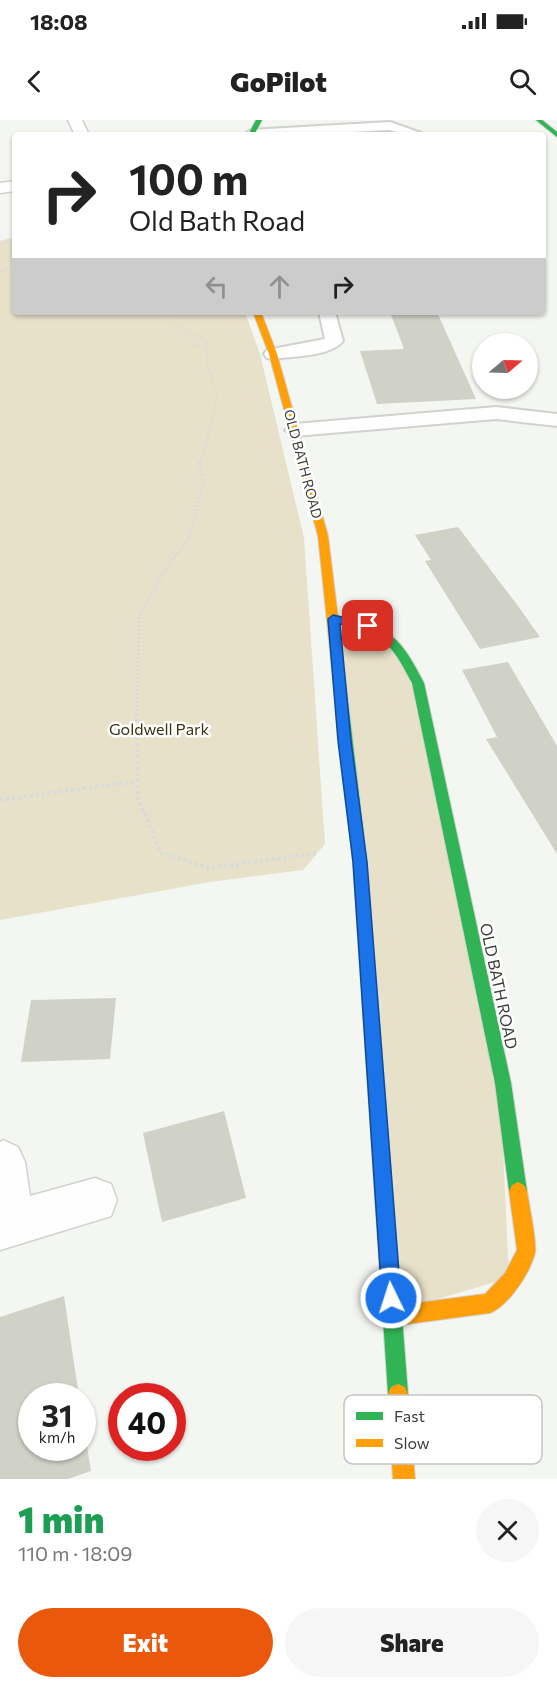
<!DOCTYPE html>
<html lang="en">
<head>
<meta charset="utf-8">
<style>
  body { margin:0; font-family:Commissioner,sans-serif; background:#f6f6f6; color:#222; height:100vh; display:flex; flex-direction:column; font-size:22px; white-space:nowrap }
  * { box-sizing:border-box; margin:0 }
  p { font-size:20px; color:#767676 }
  .icon { flex:none; width:33px; height:33px; fill:none; stroke:currentColor; stroke-width:2; stroke-linecap:round; stroke-linejoin:round }
  .map { position:relative; height:1359px; overflow:hidden }
  .drawer { display:flex; flex-direction:column; background:#fff; flex:1 }
  .drawer>* { flex:none }
  .banner { position:absolute; left:12px; top:12px; width:534px; height:183px; border-radius:6px; box-shadow:0 2px 4px #0004; background:#fff; color:#222; overflow:hidden }
  .needle { width:39px; rotate:71deg }
  .buttons { position:absolute; left:472px; top:213px; display:grid; gap:12px }
  .buttons a { display:grid; place-items:center; width:66px; height:66px; border-radius:50%; background:#fff; box-shadow:0 2px 4px #0004; font-size:30px }
  .speed { position:absolute; left:18px; top:1263px; display:flex; gap:12px; font-size:30px; font-weight:700; text-align:center }
  .speed>* { display:grid; place-content:center; width:78px; height:78px; border-radius:50%; background:#fff; box-shadow:0 2px 4px #0004; line-height:1 }
  .speed small { font-size:15px; font-weight:400 }
  .speed .limit { border:9px solid #d22; background:#fff; color:#111 }
  .pin { position:absolute; display:grid; place-items:center; width:51px; height:51px; color:#fff; margin:-26px; border-radius:12px; box-shadow:0 3px 9px #0006 }
  .me { position:absolute; width:66px; margin:-33px; rotate:356deg; stroke-linejoin:round; filter:drop-shadow(0 0 4px #0008) }
  .turn { display:flex; align-items:center; gap:21px; height:126px; padding:0 18px; font-size:27px }
  .turn .icon { width:78px; height:78px; stroke-width:2.5 }
  .turn b { display:block; font-size:42px; line-height:51px }
  .lanes { display:flex; align-items:center; height:57px; padding:0 18px; background:#0003; justify-content:center; gap:30px; direction:ltr }
  .lanes .off { opacity:.35 }
  .round { display:grid; place-items:center; flex:none; width:63px; height:63px; border-radius:32px; background:#f6f6f6 }
  .head { display:flex; align-items:center; justify-content:space-between; height:102px; padding:0 18px }
  h1 { font-size:36px; font-weight:800; line-height:45px; color:#1e9e55 }
  .primary-button { display:flex; gap:12px; margin-top:auto; padding:12px 18px }
  .primary-button a { flex:1; height:69px; border-radius:36px; background:#ea580c; color:#fff; font-size:24px; font-weight:800; line-height:69px; text-align:center }
  .primary-button a+a { background:#f6f6f6; color:#222 }
  .status { display:flex; justify-content:space-between; align-items:center; height:42px; padding:0 30px; background:#fff; direction:ltr }
  .status svg { height:16px; fill:currentColor }
  header { display:flex; justify-content:space-between; align-items:center; height:78px; padding:0 18px; background:#fff; font-size:27px; font-weight:800 }
  .map>svg:first-child { display:block }
</style>
</head>
<body>
<div class="status"><b>18:08</b><svg viewBox="0 0 49 12"><path d="M0 12V9h3v3zM5 12V6h3v6zM10 12V3h3v9zM15 12V0h3v12zM26 1h20v11H26zM47 4h2v5h-2z"/></svg></div>
<header><svg class="icon" aria-label="back" viewBox="0 0 24 24"><path d="M15 5l-7 7 7 7"/></svg>GoPilot<svg class="icon" aria-label="search" viewBox="0 0 24 24"><circle cx="10" cy="10" r="6"/><path d="M15 15l6 6"/></svg></header>
<div class="map">
<svg width="557" height="1359" viewBox="0 0 557 1359">
  <rect width="100%" height="100%" fill="#f4f6f2"/>
  <!-- green -->
  <path fill="#e7e1c9" d="M 15,117 L 15,192 L 245,192 L 260,234 L 304,418 L 325,724 L 303,750 L 210,762 L 0,800 L 0,121 Z
    M 334,500 L 367,507 L 405,537 L 500,964 L 509,1158 L 397,1191 Z"/>
  <!-- building -->
  <path fill="#d0d2c8" d="M 390,192 L 437,192 L 476,279 L 377,284 L 360,231 L 404,229 Z
    M 458,407 L 518,486 L 540,517 L 480,529 L 425,441 L 431,440 L 415,415 Z
    M 508,542 L 557,626 L 557,734 L 486,619 L 497,617 L 462,550 Z
    M 116,878 L 110,939 L 21,942 L 31,880 Z
    M 224,991 L 246,1078 L 162,1102 L 143,1013 Z
    M 64,1176 L 79,1276 L 32,1276 L 32,1328 L 82,1328 L 82,1296 L 91,1351 L 68,1359 L 0,1359 L 0,1197 Z"/>
  <g fill="none" stroke-linecap="round" stroke-linejoin="round">
    <defs>
      <path id="lane" d="M 390,2 L 427,15 L 408,15 L 389,10 L 296,15 L 245,14 L 251,10 Z
        M 319,192 L 335,192 L 343,221 C 330,237 292,236 273,239 L 267,238 L 264,234 L 267,230 L 325,219 Z
        M 496,287 L 557,294 L 557,306 L 496,299 L 295,316 L 285,310 L 295,304 Z"/>
      <path id="street" d="M 68,0 L 82,0 L 89,15 L 75,15 Z
        M 15,61 L 15,71 L 0,73 L 0,63 Z
        M 3,1020 L 18,1027 L 25,1042 L 30,1076 L 95,1058 L 111,1064 L 117,1080 L 111,1096 L 0,1130 L 0,1022 Z"/>
      <path id="fast" d="M 256,0 L 262,0 L 254,15 L 248,15 Z
        M 536,0 L 542,0 L 557,12 L 557,17 Z
        M 333,495 C 388,507 398,512 424,563 L 511,963 L 527,1071 L 524,1077 L 518,1080 L 512,1077 L 509,1071 L 495,963 L 412,563 C 387,514 380,515 329,502 L 329,496 Z
        M 336,526 L 342,530 L 367,742 L 408,1274 L 405,1281 L 398,1284 L 391,1281 L 388,1274 L 353,742 L 330,530 Z"/>
      <path id="slow" d="M 253,192 L 261,192 L 277,234 L 328,416 L 342,530 L 336,534 L 330,530 L 318,416 L 269,234 Z
        M 518,1062 L 524,1065 L 527,1071 C 529,1085 537,1121 535,1133 C 530,1153 509,1185 490,1193 L 393,1206 L 386,1203 L 383,1196 L 386,1189 L 393,1186 L 485,1174 L 505,1153 L 517,1130 L 509,1071 L 512,1065 Z
        M 398,1264 L 405,1267 L 408,1274 L 415,1359 L 393,1359 L 388,1274 L 391,1267 Z"/>
    </defs>
    <!-- lane casing -->
    <use href="#lane" stroke="#d1d2d0" stroke-width="4"/>
    <!-- street casing -->
    <use href="#street" stroke="#d1d2d0" stroke-width="3"/>
    <!-- fast casing -->
    <use href="#fast" stroke="#d1d2d0" stroke-width="2"/>
    <!-- slow casing -->
    <use href="#slow" stroke="#d1d2d0" stroke-width="2"/>
    <!-- path-far3 -->
    <path stroke="#dadbd9" stroke-width="1.5" stroke-dasharray="1.5 1.5" stroke-linecap="butt" d="M 0,124 L 15,120
      M 7,148 L 15,144"/>
    <!-- path-far2 -->
    <path stroke="#dadbd9" stroke-width="2" stroke-dasharray="1.5 1.5" stroke-linecap="butt" d="M 0,152 L 10,147
      M 167,192 L 171,201 L 206,221 L 208,247 L 217,271 L 212,303 L 200,342
      M 187,226 L 206,226"/>
    <!-- path-far1 -->
    <path stroke="#dadbd9" stroke-width="3" stroke-dasharray="2 2" stroke-linecap="butt" d="M 137,595 L 139,496 L 165,450 L 189,418 L 203,363 L 199,340"/>
    <!-- path -->
    <path stroke="#dadbd9" stroke-width="4" stroke-dasharray="3 3" stroke-linecap="butt" d="M 137,593 L 138,678 L 161,733 L 210,748 L 316,733
      M 0,680 L 138,661"/>
    <!-- lane -->
    <use href="#lane" fill="#fdfefd" fill-rule="evenodd"/>
    <!-- street -->
    <use href="#street" fill="#fdfefd" fill-rule="evenodd"/>
    <!-- fast -->
    <use href="#fast" fill="#30b455" fill-rule="evenodd"/>
    <!-- slow -->
    <use href="#slow" fill="#ff9f0a" fill-rule="evenodd"/>
  </g>
  <!-- route -->
  <path fill="#1a73e8" stroke="#114b97" stroke-width="1.5" d="M 333,495 L 372,504 L 374,506 L 368,510 L 340,504 L 351,621 L 367,742 L 401,1178 L 398,1185 L 391,1188 L 384,1185 L 382,1178 L 353,742 L 338,621 L 328,499 Z"/>
  <g text-anchor="middle" stroke-width="5" stroke-linejoin="round" paint-order="stroke">
    <!-- far-street labels -->
    <g font-size="14" fill="#3c3e3b" stroke="#fff">
      <text transform="translate(303 344) rotate(75)" y="5">OLD BATH ROAD</text>
    </g>
    <!-- park labels -->
    <g font-size="16" fill="#3b310f" stroke="#fff">
      <text x="159" y="615">Goldwell Park</text>
    </g>
    <!-- street labels -->
    <g font-size="16" fill="#3c3e3b" stroke="#fff">
      <text transform="translate(499 866) rotate(78)" y="6">OLD BATH ROAD</text>
    </g>
  </g>
  <!-- legend -->
  <rect x="344" y="1275" width="198" height="69" rx="9" fill="#fff" stroke="#c4c5c4" stroke-width="1.5"/>
  <rect x="356" y="1292" width="27" height="8" fill="#30b455"/>
  <rect x="356" y="1319" width="27" height="8" fill="#ff9f0a"/>
  <g font-size="16" fill="#3c3e3b">
    <text x="394" y="1302">Fast</text>
    <text x="394" y="1329">Slow</text>
  </g>
</svg>
<div class="buttons">
<a><svg class="needle" viewBox="-14 -14 28 28"><path d="M0-13l5 13h-10z" fill="#e53935"/><path d="M0 13l5-13h-10z" fill="#767676"/></svg></a>
</div>
<div class="speed"><div>31<small>km/h</small></div><div class="limit">40</div></div>
<div class="pin" style="left:368px;top:506px;background:#d93025"><svg class="icon" aria-label="arrive" viewBox="0 0 24 24"><path d="M6 21V4h12l-3 4 3 4H6"/></svg></div>
<svg class="me" style="left:391px;top:1178px" viewBox="-20 -20 40 40"><circle r="17" fill="#1a73e8" stroke="#fff" stroke-width="3"/><path d="M0-11L8 9 0 5-8 9z" fill="#fff"/></svg>
<div class="banner">
<div class="turn"><svg class="icon" aria-label="right" viewBox="0 0 24 24"><path d="M7 20v-9h11M14 6l5 5-5 5"/></svg><div><b>100 m</b>Old Bath Road</div></div>
<div class="lanes"><svg class="icon off" aria-label="left" viewBox="0 0 24 24"><path d="M17 20v-9H6M10 6l-5 5 5 5"/></svg><svg class="icon off" aria-label="ahead" viewBox="0 0 24 24"><path d="M12 20V5M6 11l6-6 6 6"/></svg><svg class="icon" aria-label="right" viewBox="0 0 24 24"><path d="M7 20v-9h11M14 6l5 5-5 5"/></svg></div>
</div>
</div>
<section class="drawer">
<div class="head"><div><h1>1 min</h1><p>110 m · 18:09</p></div><a class="round"><svg class="icon" aria-label="close" viewBox="0 0 24 24"><path d="M6 6l12 12M18 6L6 18"/></svg></a></div>
<div class="primary-button"><a>Exit</a><a>Share</a></div>
</section>
</body>
</html>
